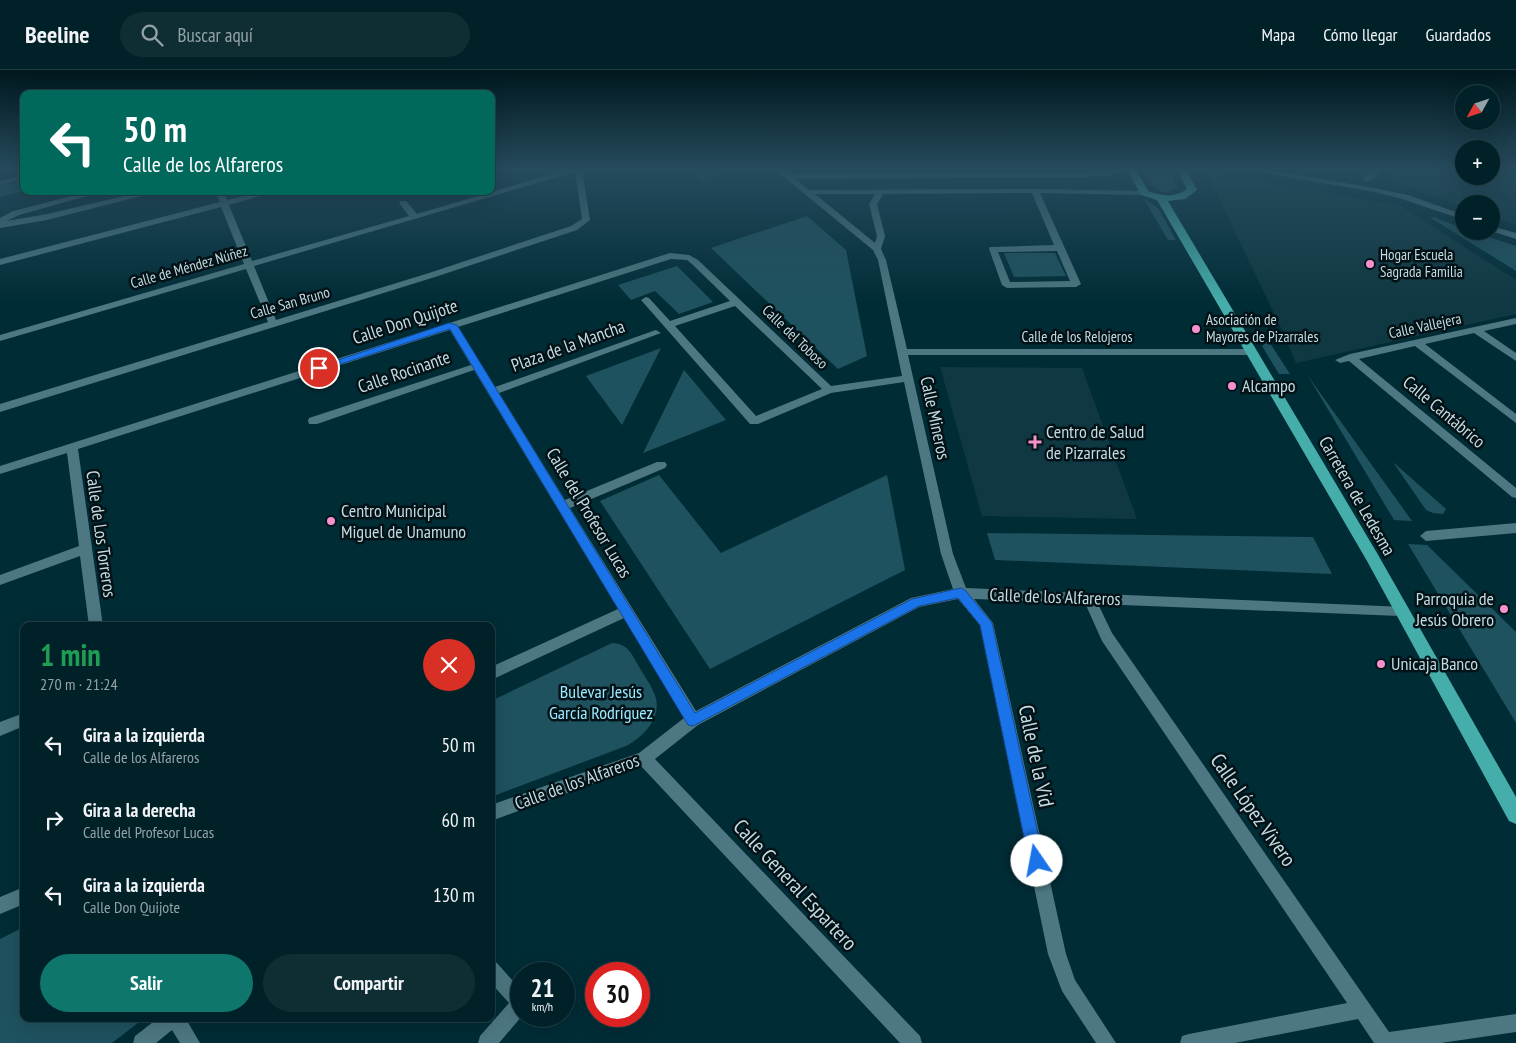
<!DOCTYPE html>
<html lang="es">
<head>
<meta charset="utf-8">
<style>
  body { margin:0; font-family:"PT Sans Narrow",sans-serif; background:#0e2e34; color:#f1f3f6; height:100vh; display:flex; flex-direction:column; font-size:19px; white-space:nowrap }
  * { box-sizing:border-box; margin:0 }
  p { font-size:16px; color:#95a3a8 }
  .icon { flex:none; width:28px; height:28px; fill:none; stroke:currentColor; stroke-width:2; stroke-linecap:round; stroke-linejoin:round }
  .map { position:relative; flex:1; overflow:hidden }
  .panel { position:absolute; left:20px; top:552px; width:475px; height:400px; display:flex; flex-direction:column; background:#002128; border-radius:10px; box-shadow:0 5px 20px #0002,0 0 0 1px #223e45 }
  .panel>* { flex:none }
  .hud { position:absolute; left:20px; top:20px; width:475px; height:105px; border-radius:10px; box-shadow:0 5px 20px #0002,0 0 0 1px #223e45; background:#00695c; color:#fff; overflow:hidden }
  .needle { width:32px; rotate:230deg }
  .fabs { position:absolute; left:1455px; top:15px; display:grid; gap:10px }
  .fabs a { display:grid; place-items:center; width:45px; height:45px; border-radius:50%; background:#002128; box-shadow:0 5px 20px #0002,0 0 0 1px #223e45; font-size:25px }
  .speed { position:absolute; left:510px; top:892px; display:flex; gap:10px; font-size:25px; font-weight:700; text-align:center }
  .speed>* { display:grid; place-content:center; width:65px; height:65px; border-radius:50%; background:#002128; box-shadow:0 5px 20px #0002,0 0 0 1px #223e45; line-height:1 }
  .speed small { font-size:12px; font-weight:400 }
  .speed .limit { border:8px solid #d22; background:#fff; color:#111 }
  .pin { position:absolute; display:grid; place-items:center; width:42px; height:42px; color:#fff; margin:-21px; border:2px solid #fff; border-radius:50%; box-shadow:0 1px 5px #0007 }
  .me { position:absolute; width:55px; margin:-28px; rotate:348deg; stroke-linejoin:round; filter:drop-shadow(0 0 4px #0008) }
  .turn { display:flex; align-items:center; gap:18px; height:105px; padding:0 20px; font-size:22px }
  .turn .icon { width:65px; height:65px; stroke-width:2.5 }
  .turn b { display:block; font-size:35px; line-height:42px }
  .round { display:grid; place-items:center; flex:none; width:52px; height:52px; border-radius:26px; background:#0e2e34 }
  .summary { display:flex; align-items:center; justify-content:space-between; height:85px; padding:0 20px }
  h1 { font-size:30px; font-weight:600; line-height:38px; color:#1e9e55 }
  .button { display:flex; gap:10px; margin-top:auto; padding:10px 20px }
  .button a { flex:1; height:58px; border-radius:30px; background:#0f766e; color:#fff; font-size:20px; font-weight:600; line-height:58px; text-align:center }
  .button a+a { background:#0e2e34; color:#f1f3f6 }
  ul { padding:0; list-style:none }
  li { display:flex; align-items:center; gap:15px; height:75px; padding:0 20px }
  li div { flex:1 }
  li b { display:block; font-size:19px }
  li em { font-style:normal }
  header { display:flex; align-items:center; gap:30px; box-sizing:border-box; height:70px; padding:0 25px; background:#002128; border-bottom:1px solid #223e45 }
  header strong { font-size:24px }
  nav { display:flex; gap:28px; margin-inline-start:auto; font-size:18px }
  .search { width:350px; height:45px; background:#0e2e34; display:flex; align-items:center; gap:12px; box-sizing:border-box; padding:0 18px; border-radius:28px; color:#95a3a8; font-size:19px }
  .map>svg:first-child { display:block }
</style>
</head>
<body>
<header>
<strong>Beeline</strong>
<div class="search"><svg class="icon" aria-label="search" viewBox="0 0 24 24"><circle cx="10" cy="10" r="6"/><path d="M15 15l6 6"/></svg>Buscar aquí</div>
<nav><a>Mapa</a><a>Cómo llegar</a><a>Guardados</a></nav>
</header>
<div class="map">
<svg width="1516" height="973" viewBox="0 0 1516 973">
  <rect width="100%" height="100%" fill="#002c36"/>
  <!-- built -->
  <path fill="#0f3842" d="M 1404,98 L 1464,98 L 1464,106 L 1491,106 L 1491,98 L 1516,98 L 1516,155 L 1491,147 L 1491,134 L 1464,134 L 1464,137 L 1388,110 Z
    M 1207,103 L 1399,135 L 1516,210 L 1516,244 L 1296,293 L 1281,258 Z
    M 940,297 L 1082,298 L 1137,449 L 982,446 Z"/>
  <!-- green -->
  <path fill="#1e525f" d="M 685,98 L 736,98 L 702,110 Z
    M 1143,98 L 1167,98 L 1177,117 C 1162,131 1147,112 1143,98 Z
    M 24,110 L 24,121 L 0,127 L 0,116 Z
    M 1144,129 L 1158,138 L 1176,170 L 1168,170 Z
    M 807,146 L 846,180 L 867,286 L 838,299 L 711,178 Z
    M 1434,147 L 1464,159 L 1464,161 L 1470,161 L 1516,176 L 1516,201 L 1431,148 Z
    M 1004,183 L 1055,183 L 1066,206 L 1014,207 Z
    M 677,196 L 713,232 L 679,244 L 655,221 L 631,230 L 618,215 Z
    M 1268,270 L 1290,304 L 1279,304 L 1262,276 Z
    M 661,278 L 622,355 L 586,306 Z
    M 684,300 L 726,350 L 643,383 Z
    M 1308,306 L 1412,451 L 1394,450 Z
    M 1393,392 L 1446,439 L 1443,444 L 1433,443 L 1426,440 Z
    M 659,405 L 721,483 L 887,405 L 905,500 L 710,599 L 600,431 Z
    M 987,463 L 1313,467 L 1332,504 L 995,490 Z
    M 1408,474 L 1427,475 L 1516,562 L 1516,653 Z
    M 612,573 C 629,573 633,587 641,600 C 645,607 651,615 654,623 C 664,645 645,666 626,676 L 491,727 L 491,631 Z
    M 24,857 L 24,949 L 143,949 L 112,973 L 0,973 L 0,869 Z"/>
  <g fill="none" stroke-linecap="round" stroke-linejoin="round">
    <!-- street -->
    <path fill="#4d7782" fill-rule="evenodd" d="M 572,98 L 582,98 L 590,150 L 577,160 L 435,207 L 0,342 L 0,334 L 268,252 L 246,199 L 0,271 L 0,265 L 244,194 L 221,137 L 0,195 L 0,189 L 220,132 L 215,121 L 223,121 L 227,130 L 263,121 L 277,121 L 229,135 L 252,191 L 409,146 L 399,133 L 400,131 L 406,131 L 417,144 ZM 575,102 L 582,149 L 571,156 L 429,203 L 276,250 L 254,196 Z
      M 773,98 L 782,98 L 790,104 L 806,103 L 1085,103 L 1129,98 L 1109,106 L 1085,107 L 795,109 L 809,120 L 1035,119 L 1147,121 L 1148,123 L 1144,125 L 1040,123 L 1081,214 L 1076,217 L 1007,218 L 1002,215 L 989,179 L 990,177 L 1054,175 L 1032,123 L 883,124 L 877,134 L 885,166 L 881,179 L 886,190 L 907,279 L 1251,279 L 1256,282 L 1251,285 L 908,285 L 953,484 L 966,518 L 1405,537 L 1407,541 L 1405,545 L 1400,546 L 1098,534 L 1112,563 L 1389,962 L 1516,944 L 1516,962 L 1441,973 L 1374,973 L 1358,949 L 1235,973 L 1180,973 L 1182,966 L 1189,964 L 1347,933 L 1102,571 L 1085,533 L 974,529 L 993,553 L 1066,884 L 1075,910 L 1116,973 L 1096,973 L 1062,921 L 1048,884 L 980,555 L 958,529 L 919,537 L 698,655 L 655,689 L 920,966 L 922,973 L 900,973 L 641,696 L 491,751 L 491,735 L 639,683 L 684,648 L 624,548 L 491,610 L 491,597 L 618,539 L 474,300 L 317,354 L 309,354 L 308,351 L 309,348 L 471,295 L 450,260 L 78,379 L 103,556 L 89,556 L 80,486 L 0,515 L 0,505 L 79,476 L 67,383 L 0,404 L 0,396 L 670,183 L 689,185 L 698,190 L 831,316 L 902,306 L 878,190 L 873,180 ZM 815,124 L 875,124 L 869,134 L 877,166 L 875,173 ZM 1057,181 L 1070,211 L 1010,212 L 998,182 ZM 671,189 L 687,190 L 692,194 L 730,231 L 670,251 L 649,228 L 646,227 L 641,230 L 750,354 L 758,354 L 831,323 L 904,312 L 941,484 L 953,519 L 911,528 L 696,641 L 570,438 L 665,398 L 667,395 L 665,392 L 657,392 L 565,430 L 499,323 L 661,263 L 656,260 L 653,261 L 495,317 L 458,257 ZM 735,236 L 822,319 L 756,346 L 675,256 Z
      M 1235,98 L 1255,98 L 1375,118 L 1408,125 L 1464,145 L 1464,150 L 1402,129 L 1375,122 Z
      M 1377,98 L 1386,98 L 1370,111 L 1364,111 L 1364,107 Z
      M 24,105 L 24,109 L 0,115 L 0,111 Z
      M 91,121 L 105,121 L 19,145 L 7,151 L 47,144 L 146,121 L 161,121 L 47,150 L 0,158 L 0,148 L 13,141 Z
      M 1491,156 L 1516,163 L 1516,169 L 1491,161 Z
      M 1516,248 L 1516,254 L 1484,261 L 1516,283 L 1516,291 L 1474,263 L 1425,274 L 1516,344 L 1516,353 L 1415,276 L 1359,289 L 1516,418 L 1516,428 L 1512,427 L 1349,291 L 1340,293 L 1335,290 L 1350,284 Z
      M 1516,453 L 1516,463 L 1426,471 L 1420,466 L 1426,461 Z
      M 24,643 L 24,656 L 0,666 L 0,652 Z
      M 24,817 L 24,834 L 0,844 L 0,827 Z
      M 491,890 L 497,893 L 521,920 L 522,946 L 499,973 L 478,973 L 480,966 L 509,933 L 491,913 Z
      M 157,949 L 186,949 L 200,973 L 180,973 L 172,960 L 156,973 L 133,973 L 135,966 Z"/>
    <!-- highway -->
    <path fill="#46aeaa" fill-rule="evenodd" d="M 1126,98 L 1135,98 L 1148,121 C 1161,126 1175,128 1187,119 L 1176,98 L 1185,98 L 1197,120 L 1185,129 L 1168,131 L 1377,483 L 1516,727 L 1516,754 L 1509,751 L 1367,491 L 1157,130 L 1141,125 Z"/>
  </g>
  <!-- sky -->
  <linearGradient id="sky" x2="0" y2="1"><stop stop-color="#00181e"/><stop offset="0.42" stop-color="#264b5d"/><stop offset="1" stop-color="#264b5d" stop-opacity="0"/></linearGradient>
  <rect width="1516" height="234" fill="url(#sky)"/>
  <!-- route -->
  <path fill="#1a73e8" stroke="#114b97" d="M 449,253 L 457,255 L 695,643 L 912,529 L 961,518 L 965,520 L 992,553 L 1044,791 L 1042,797 L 1037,799 L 1032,797 L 1029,791 L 980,555 L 958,528 L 919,536 L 693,656 L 688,655 L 450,259 L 322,300 L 314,298 Z"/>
  <!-- markers -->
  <g fill="#f790ce" stroke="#021216" stroke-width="2">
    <circle cx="1370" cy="194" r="5"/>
    <circle cx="1196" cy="259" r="5"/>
    <circle cx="1232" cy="316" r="5"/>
    <path d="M1032.5 364.5h5v5h5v5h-5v5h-5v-5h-5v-5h5z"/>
    <circle cx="331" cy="451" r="5"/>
    <circle cx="1504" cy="539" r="5"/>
    <circle cx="1381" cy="594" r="5"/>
  </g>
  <g text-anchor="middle" stroke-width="5" stroke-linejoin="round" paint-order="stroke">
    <!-- far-poi labels -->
    <g font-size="15" fill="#c5dbe1" stroke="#021216" text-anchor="start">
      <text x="1380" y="190">Hogar Escuela<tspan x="1380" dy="17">Sagrada Familia</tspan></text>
      <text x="1206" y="255">Asociación de<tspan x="1206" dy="17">Mayores de Pizarrales</tspan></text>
    </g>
    <!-- far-street labels -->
    <g font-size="15" fill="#c5dbe1" stroke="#021216">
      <text transform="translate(189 197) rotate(-16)" y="5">Calle de Méndez Núñez</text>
      <text transform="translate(290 233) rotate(-16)" y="5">Calle San Bruno</text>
      <text transform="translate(1425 256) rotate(-12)" y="5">Calle Vallejera</text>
      <text transform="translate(795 267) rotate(44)" y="5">Calle del Toboso</text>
      <text x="1077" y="272">Calle de los Relojeros</text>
    </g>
    <!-- street labels -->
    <g font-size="18" fill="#c5dbe1" stroke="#021216">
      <text transform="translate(405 252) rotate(-18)" y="6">Calle Don Quijote</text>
      <text transform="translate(568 276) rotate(-20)" y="6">Plaza de la Mancha</text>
      <text transform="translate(404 302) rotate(-19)" y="6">Calle Rocinante</text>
      <text transform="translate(1444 342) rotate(40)" y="6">Calle Cantábrico</text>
      <text transform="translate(935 348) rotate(78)" y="6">Calle Mineros</text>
      <text transform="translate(1357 426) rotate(60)" y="6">Carretera de Ledesma</text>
      <text transform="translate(589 443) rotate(59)" y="6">Calle del Profesor Lucas</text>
      <text transform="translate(101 464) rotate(82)" y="6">Calle de Los Torreros</text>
      <text transform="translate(1055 527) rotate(2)" y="6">Calle de los Alfareros</text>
      <text transform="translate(577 712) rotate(-20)" y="6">Calle de los Alfareros</text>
    </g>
    <!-- poi labels -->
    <g font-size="18" fill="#c5dbe1" stroke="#021216" text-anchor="start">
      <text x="1242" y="322">Alcampo</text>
      <text x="1046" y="368">Centro de Salud<tspan x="1046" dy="21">de Pizarrales</tspan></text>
      <text x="341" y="447">Centro Municipal<tspan x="341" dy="21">Miguel de Unamuno</tspan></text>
      <text x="1494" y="535" text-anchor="end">Parroquia de<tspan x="1494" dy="21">Jesús Obrero</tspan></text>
      <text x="1391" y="600">Unicaja Banco</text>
    </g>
    <!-- park labels -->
    <g font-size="18" fill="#9ceaff" stroke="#021216">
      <text x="601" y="628">Bulevar Jesús<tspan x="601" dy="21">García Rodríguez</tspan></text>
    </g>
    <!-- near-street labels -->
    <g font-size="21" fill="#c5dbe1" stroke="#021216">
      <text transform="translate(1036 686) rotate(78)" y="7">Calle de la Vid</text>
      <text transform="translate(1253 740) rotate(55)" y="7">Calle López Vivero</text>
      <text transform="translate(795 815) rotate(47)" y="7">Calle General Espartero</text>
    </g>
  </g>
</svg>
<div class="fabs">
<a><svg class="needle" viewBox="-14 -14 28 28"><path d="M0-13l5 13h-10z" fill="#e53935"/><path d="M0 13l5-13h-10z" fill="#95a3a8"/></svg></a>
<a>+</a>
<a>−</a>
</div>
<div class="speed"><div>21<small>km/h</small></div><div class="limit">30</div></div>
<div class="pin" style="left:319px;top:298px;background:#d93025"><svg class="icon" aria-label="arrive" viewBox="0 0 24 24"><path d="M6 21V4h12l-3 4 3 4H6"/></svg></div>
<svg class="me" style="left:1037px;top:791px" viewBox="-20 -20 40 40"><circle r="19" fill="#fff"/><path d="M0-13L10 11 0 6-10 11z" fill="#1a73e8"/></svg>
<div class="hud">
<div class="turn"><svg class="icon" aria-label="left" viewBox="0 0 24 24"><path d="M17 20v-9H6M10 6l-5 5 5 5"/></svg><div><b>50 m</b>Calle de los Alfareros</div></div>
</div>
<section class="panel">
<div class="summary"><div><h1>1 min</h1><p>270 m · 21:24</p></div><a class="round" style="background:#d93025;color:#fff"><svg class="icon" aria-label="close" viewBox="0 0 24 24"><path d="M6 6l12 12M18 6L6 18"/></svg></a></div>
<ul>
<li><svg class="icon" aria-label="left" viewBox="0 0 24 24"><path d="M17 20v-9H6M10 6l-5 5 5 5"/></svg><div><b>Gira a la izquierda</b><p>Calle de los Alfareros</p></div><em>50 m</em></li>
<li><svg class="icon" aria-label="right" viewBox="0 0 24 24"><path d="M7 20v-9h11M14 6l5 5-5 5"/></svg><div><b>Gira a la derecha</b><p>Calle del Profesor Lucas</p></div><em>60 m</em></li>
<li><svg class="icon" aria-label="left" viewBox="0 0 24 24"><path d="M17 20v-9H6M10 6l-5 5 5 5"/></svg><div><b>Gira a la izquierda</b><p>Calle Don Quijote</p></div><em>130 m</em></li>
</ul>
<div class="button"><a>Salir</a><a>Compartir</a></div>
</section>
</div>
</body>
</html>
